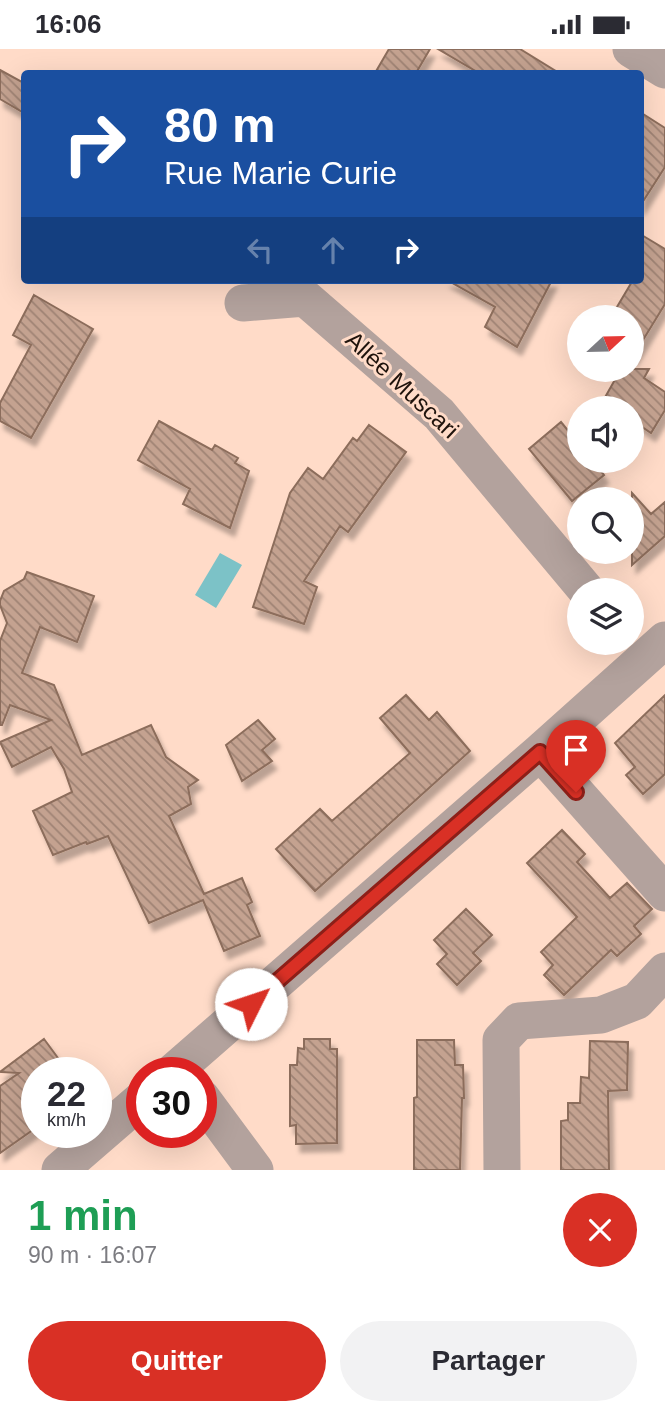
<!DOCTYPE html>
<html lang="fr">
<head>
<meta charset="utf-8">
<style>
  body { margin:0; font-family:Arial,sans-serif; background:#f2f2f3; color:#2b2b33; height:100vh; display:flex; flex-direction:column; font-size:26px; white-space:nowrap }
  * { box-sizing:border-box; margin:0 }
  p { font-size:23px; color:#7c7c81 }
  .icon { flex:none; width:38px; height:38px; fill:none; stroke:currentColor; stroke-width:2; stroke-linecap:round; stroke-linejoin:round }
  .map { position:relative; height:1121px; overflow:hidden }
  .drawer { display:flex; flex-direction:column; background:#fff; flex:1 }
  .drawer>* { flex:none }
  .guide { position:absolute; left:21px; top:21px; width:623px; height:214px; border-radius:7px; box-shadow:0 7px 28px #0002; background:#1a4fa0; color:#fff; overflow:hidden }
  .needle { width:46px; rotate:68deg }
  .buttons { position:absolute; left:567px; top:256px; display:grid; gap:14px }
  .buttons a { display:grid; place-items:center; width:77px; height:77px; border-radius:50%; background:#fff; box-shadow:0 7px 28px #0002; font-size:35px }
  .speed { position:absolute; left:21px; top:1008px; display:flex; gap:14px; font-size:35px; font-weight:700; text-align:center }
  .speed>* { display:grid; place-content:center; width:91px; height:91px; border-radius:50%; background:#fff; box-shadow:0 7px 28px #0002; line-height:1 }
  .speed small { font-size:18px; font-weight:400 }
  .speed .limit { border:10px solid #d22; background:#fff; color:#111 }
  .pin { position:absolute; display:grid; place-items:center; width:60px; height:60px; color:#fff; margin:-72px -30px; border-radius:50% 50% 50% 0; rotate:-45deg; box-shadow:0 0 7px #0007 }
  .pin .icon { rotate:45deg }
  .me { position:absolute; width:77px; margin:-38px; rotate:49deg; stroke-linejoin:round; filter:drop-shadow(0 0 5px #0008) }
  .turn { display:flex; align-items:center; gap:24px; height:147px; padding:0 28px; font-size:32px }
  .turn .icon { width:91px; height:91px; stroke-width:2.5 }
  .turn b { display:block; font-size:49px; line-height:60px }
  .lanes { display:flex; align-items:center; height:66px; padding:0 28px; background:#0003; justify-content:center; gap:35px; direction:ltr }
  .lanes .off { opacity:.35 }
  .round { display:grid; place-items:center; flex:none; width:74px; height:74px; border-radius:37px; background:#f2f2f3 }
  .head { display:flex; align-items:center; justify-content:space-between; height:119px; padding:0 28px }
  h1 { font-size:42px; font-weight:700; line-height:52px; color:#1e9e55 }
  .cta { display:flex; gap:14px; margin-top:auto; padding:14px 28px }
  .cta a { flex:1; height:80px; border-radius:42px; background:#d93025; color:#fff; font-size:28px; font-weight:700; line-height:80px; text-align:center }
  .cta a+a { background:#f2f2f3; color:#2b2b33 }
  .status { display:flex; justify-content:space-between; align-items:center; height:49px; padding:0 35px; background:#fff; direction:ltr }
  .status svg { height:19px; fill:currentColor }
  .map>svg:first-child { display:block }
</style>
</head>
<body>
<div class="status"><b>16:06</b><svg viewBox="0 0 49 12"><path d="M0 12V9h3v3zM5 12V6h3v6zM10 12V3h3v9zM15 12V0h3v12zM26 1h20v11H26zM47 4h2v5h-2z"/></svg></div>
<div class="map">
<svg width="665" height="1121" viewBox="0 0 665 1121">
  <defs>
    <pattern id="building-back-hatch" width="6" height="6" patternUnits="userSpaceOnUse" patternTransform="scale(1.75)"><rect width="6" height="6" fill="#c4a290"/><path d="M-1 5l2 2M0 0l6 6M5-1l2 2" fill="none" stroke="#9f8374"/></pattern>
    <filter id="shadow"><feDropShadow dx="4.5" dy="8" stdDeviation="2" flood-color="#0004"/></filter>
  </defs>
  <rect width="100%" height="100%" fill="#ffdbc8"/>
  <!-- water -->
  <path fill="#7cc2c7" d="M 220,504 L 242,516 L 216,559 L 195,546 Z"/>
  <!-- building -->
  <path fill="url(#building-back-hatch)" stroke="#8c6d5b" stroke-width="2" filter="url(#shadow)" d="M 389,0 L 430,0 L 416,24 L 375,24 Z
    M 438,0 L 520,0 L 559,24 L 479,24 Z
    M 0,21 L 24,34 L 24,64 L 0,50 Z
    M 640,63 L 665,79 L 665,118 L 640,157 Z
    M 640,185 L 665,200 L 665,255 L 632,309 L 632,268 L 611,268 L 633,231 L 640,231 Z
    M 447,231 L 552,231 L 517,298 L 485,278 L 495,258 Z
    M 34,246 L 93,280 L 31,389 L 0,372 L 0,354 L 31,296 L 13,286 Z
    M 621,320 L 649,320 L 644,329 L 665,343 L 665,361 L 651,384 L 632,371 L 632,359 L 599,359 Z
    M 159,372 L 212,401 L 215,396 L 238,409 L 235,414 L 249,422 L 230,479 L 183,455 L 190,440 L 138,411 Z
    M 561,373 L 579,395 L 579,411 L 592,411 L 604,426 L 572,452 L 529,400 Z
    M 369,376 L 406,403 L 348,483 L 340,477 L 304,532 L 317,538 L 304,575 L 253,558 L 290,444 L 308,419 L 323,430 L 353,389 L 357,392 Z
    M 632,444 L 651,465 L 665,453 L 665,487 L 632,516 Z
    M 27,523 L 94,547 L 77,593 L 40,578 L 22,624 L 54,636 L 82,706 L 151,676 L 166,708 L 198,731 L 188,738 L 191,755 L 169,767 L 204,845 L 242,829 L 252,853 L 247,856 L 260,887 L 224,902 L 203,851 L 149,874 L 108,787 L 87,795 L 86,793 L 53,806 L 33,762 L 72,743 L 64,720 L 51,698 L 12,718 L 0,693 L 51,671 L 10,656 L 2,676 L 0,676 L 0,592 L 7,574 L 0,556 L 0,552 L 4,542 L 24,530 Z
    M 406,646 L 429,671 L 437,663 L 470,702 L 315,842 L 276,800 L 320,760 L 332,772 L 410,704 L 380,669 Z
    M 665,646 L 665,725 L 643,745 L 626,726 L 635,718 L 615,694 Z
    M 258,671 L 275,690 L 262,701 L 272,712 L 242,732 L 226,696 Z
    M 562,781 L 585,805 L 577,813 L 610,849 L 627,834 L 652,860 L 634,877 L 641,885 L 617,907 L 611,901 L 564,946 L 544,926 L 553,916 L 541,903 L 577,868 L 527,814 Z
    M 466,860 L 492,886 L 473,904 L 481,912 L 457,936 L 437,915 L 447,905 L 434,891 Z
    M 44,990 L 69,1024 L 37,1024 L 37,1078 L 0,1104 L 0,1037 L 19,1024 L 0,1023 Z
    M 304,990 L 330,990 L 330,1000 L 337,1000 L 337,1094 L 296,1095 L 296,1076 L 290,1077 L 290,1016 L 297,1016 L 298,999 L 304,1000 Z
    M 417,991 L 454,991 L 455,1016 L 463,1016 L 464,1049 L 462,1049 L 460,1121 L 414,1121 L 414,1049 L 417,1048 Z
    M 590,992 L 628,993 L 627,1041 L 608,1042 L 609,1121 L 561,1121 L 561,1072 L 568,1071 L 568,1054 L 580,1054 L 581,1028 L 589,1029 Z"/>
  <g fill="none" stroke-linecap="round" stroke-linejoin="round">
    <!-- minor -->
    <path stroke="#b3a29d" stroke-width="37" d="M 631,0 L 665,21
      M 243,254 L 305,249 L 439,365 L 586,541
      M 540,703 L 665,844
      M 172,1024 L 540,703 L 665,591
      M 201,1048 L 255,1121
      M 60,1121 L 142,1050
      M 502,1121 L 501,991 L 519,972 L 601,966 L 637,952 L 665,922"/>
  </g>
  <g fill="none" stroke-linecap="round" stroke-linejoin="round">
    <defs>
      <path id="route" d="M 251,955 L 540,703 L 576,743"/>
    </defs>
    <!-- route casing -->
    <use href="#route" stroke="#8d1f18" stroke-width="18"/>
    <!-- route -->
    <use href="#route" stroke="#d93025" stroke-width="12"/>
  </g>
  <g text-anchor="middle" stroke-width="6" stroke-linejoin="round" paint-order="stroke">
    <!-- street labels -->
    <g font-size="24" fill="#1f130c" stroke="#ffdbc8">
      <text transform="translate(402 336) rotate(43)" y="8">Allée Muscari</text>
    </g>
  </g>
</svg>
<div class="buttons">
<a><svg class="needle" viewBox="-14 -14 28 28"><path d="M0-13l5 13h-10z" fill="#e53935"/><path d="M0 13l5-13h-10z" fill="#7c7c81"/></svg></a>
<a><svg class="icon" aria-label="sound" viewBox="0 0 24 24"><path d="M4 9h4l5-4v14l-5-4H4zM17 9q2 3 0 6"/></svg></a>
<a><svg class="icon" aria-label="search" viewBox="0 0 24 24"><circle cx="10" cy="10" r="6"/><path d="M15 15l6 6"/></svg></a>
<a><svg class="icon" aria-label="layers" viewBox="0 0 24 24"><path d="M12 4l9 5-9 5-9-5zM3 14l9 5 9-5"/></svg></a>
</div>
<div class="speed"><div>22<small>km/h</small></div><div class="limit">30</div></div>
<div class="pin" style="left:576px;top:743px;background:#d93025"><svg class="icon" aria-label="arrive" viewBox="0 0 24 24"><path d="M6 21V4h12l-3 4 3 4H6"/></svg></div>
<svg class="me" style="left:251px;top:955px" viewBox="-20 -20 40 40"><circle r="19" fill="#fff"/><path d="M0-13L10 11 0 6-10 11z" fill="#d93025"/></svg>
<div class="guide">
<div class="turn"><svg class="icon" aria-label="right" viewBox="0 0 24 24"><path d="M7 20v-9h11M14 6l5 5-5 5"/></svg><div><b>80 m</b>Rue Marie Curie</div></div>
<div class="lanes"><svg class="icon off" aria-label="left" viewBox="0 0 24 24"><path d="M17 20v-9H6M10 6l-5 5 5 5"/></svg><svg class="icon off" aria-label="ahead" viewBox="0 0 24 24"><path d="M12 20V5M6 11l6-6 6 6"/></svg><svg class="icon" aria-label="right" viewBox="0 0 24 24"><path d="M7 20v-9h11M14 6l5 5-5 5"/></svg></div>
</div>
</div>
<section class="drawer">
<div class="head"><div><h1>1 min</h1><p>90 m · 16:07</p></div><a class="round" style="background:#d93025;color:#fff"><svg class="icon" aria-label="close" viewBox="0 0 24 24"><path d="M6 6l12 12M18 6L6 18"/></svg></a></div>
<div class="cta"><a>Quitter</a><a>Partager</a></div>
</section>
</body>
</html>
